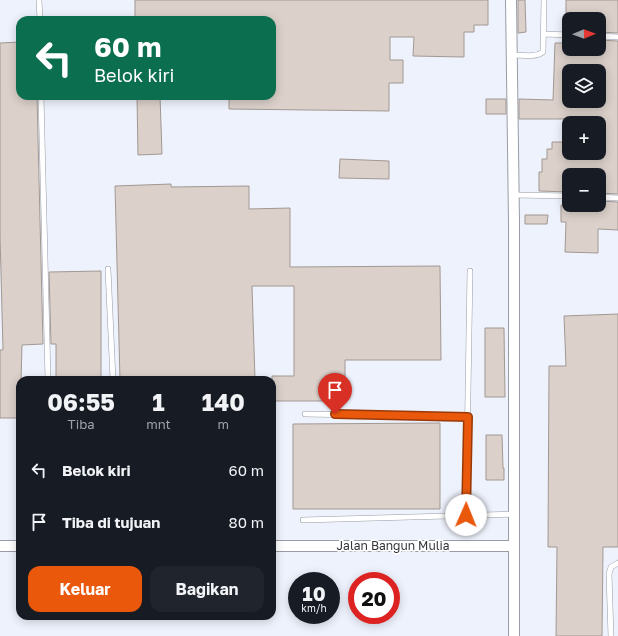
<!DOCTYPE html>
<html lang="id">
<head>
<meta charset="utf-8">
<style>
  body { margin:0; font-family:"Golos Text",sans-serif; background:#20242c; color:#f1f3f6; height:100vh; display:flex; flex-direction:column; font-size:15px; white-space:nowrap }
  * { box-sizing:border-box; margin:0 }
  p { font-size:13px; color:#9ea1a6 }
  .icon { flex:none; width:22px; height:22px; fill:none; stroke:currentColor; stroke-width:2; stroke-linecap:round; stroke-linejoin:round }
  .map { position:relative; flex:1; overflow:hidden }
  .drawer { position:absolute; left:16px; top:376px; width:260px; height:244px; display:flex; flex-direction:column; background:#171b24; border-radius:12px; box-shadow:0 2px 10px #0003 }
  .drawer>* { flex:none }
  .banner { position:absolute; left:16px; top:16px; width:260px; height:84px; border-radius:12px; box-shadow:0 2px 10px #0003; background:#0b6e4f; color:#fff; overflow:hidden }
  .needle { width:26px; rotate:89deg }
  .buttons { position:absolute; left:562px; top:12px; display:grid; gap:8px }
  .buttons a { display:grid; place-items:center; width:44px; height:44px; border-radius:8px; background:#171b24; box-shadow:0 2px 10px #0003; font-size:20px }
  .speed { position:absolute; left:288px; top:572px; display:flex; gap:8px; font-size:20px; font-weight:700; text-align:center }
  .speed>* { display:grid; place-content:center; width:52px; height:52px; border-radius:50%; background:#171b24; box-shadow:0 2px 10px #0003; line-height:1 }
  .speed small { font-size:10px; font-weight:400 }
  .speed .limit { border:6px solid #d22; background:#fff; color:#111 }
  .pin { position:absolute; display:grid; place-items:center; width:34px; height:34px; color:#fff; margin:-41px -17px; border-radius:50% 50% 50% 0; rotate:-45deg; box-shadow:0 0 4px #0007 }
  .pin .icon { rotate:45deg }
  .me { position:absolute; width:44px; margin:-22px; rotate:1deg; stroke-linejoin:round; filter:drop-shadow(0 0 3px #0008) }
  .turn { display:flex; align-items:center; gap:14px; height:84px; padding:0 12px; font-size:18px }
  .turn .icon { width:52px; height:52px; stroke-width:2.5 }
  .turn b { display:block; font-size:28px; line-height:34px }
  .eta { display:flex; justify-content:space-evenly; align-items:center; height:68px; text-align:center }
  .eta b { font-size:24px; font-weight:700; line-height:28px }
  .cta { display:flex; gap:8px; margin-top:auto; padding:8px 12px }
  .cta a { flex:1; height:46px; border-radius:12px; background:#ea580c; color:#fff; font-size:16px; font-weight:700; line-height:46px; text-align:center }
  .cta a+a { background:#20242c; color:#f1f3f6 }
  ul { padding:0; list-style:none }
  li { display:flex; align-items:center; gap:12px; height:52px; padding:0 12px }
  li div { flex:1 }
  li b { display:block; font-size:15px }
  li em { font-style:normal }
  .map>svg:first-child { display:block }
</style>
</head>
<body>
<div class="map">
<svg width="618" height="636" viewBox="0 0 618 636">
  <rect width="100%" height="100%" fill="#eef2fc"/>
  <!-- building -->
  <path fill="#dbd0ca" stroke="#a29893" fill-rule="evenodd" d="M 135,0 L 488,0 L 488,25 L 474,25 L 474,32 L 464,32 L 464,57 L 413,56 L 414,37 L 390,37 L 390,60 L 403,60 L 403,83 L 389,83 L 389,111 L 229,109 L 229,96 L 272,96 L 272,20 L 135,20 Z
    M 518,0 L 525,0 L 526,32 L 518,33 Z
    M 566,0 L 618,0 L 618,33 L 599,32 L 599,19 L 566,19 Z
    M 599,40 L 618,41 L 618,194 L 599,193 L 599,175 L 569,175 L 569,192 L 539,191 L 539,172 L 542,172 L 542,159 L 547,159 L 547,149 L 552,149 L 552,142 L 569,142 L 569,153 L 599,153 L 599,123 L 564,123 L 564,119 L 519,119 L 519,99 L 553,100 L 555,43 L 569,43 L 569,49 L 599,49 ZM 569,71 L 599,71 L 599,107 L 569,106 Z
    M 20,42 L 20,96 L 37,96 L 43,344 L 22,345 L 20,418 L 0,418 L 0,350 L 3,350 L 0,235 L 0,43 Z
    M 137,96 L 160,96 L 162,154 L 138,155 Z
    M 486,99 L 506,99 L 506,114 L 486,114 Z
    M 340,159 L 389,161 L 389,179 L 339,178 Z
    M 171,184 L 171,187 L 249,186 L 249,209 L 290,208 L 290,267 L 440,266 L 441,360 L 345,360 L 345,401 L 272,401 L 272,376 L 294,376 L 294,286 L 252,286 L 255,380 L 120,380 L 115,186 Z
    M 599,201 L 618,202 L 618,230 L 598,229 L 598,253 L 565,252 L 566,222 L 561,222 L 561,205 L 599,205 Z
    M 525,215 L 548,215 L 547,224 L 525,224 Z
    M 101,271 L 101,380 L 56,380 L 56,344 L 51,344 L 49,272 Z
    M 618,314 L 618,547 L 603,547 L 602,636 L 556,636 L 557,547 L 548,547 L 549,366 L 566,366 L 564,316 Z
    M 485,328 L 504,328 L 505,397 L 485,397 Z
    M 440,423 L 440,509 L 293,509 L 293,424 Z
    M 486,435 L 502,435 L 503,468 L 504,468 L 504,480 L 486,480 Z"/>
  <g fill="none" stroke-linecap="round" stroke-linejoin="round">
    <defs>
      <path id="lane" d="M 39,0 L 40,20
        M 544,34 L 569,35
        M 599,36 L 618,37
        M 512,55 C 522,55 535,58 543,52 L 544,0
        M 41,96 L 48,380
        M 514,195 L 569,196
        M 599,197 L 618,198
        M 108,269 L 113,380
        M 305,414 L 468,417
        M 466,515 L 470,271
        M 303,520 L 515,514
        M 611,636 L 609,574 L 611,567 L 618,563"/>
      <path id="street" d="M 511,0 L 514,221 L 514,636
        M 0,546 L 20,546
        M 272,546 L 514,546"/>
    </defs>
    <!-- lane casing -->
    <use href="#lane" stroke="#989ca5" stroke-width="6"/>
    <!-- street casing -->
    <use href="#street" stroke="#989ca5" stroke-width="12"/>
    <!-- lane -->
    <use href="#lane" stroke="#fff" stroke-width="5"/>
    <!-- street -->
    <use href="#street" stroke="#fff" stroke-width="10"/>
  </g>
  <g fill="none" stroke-linecap="round" stroke-linejoin="round">
    <defs>
      <path id="route" d="M 335,414 L 468,417 L 466,515"/>
    </defs>
    <!-- route casing -->
    <use href="#route" stroke="#983908" stroke-width="10"/>
    <!-- route -->
    <use href="#route" stroke="#ea580c" stroke-width="7"/>
  </g>
  <g text-anchor="middle" stroke-width="3.5" stroke-linejoin="round" paint-order="stroke">
    <!-- street labels -->
    <g font-size="12" fill="#333539" stroke="#fff">
      <text x="393" y="550">Jalan Bangun Mulia</text>
    </g>
  </g>
</svg>
<div class="buttons">
<a><svg class="needle" viewBox="-14 -14 28 28"><path d="M0-13l5 13h-10z" fill="#e53935"/><path d="M0 13l5-13h-10z" fill="#9ea1a6"/></svg></a>
<a><svg class="icon" aria-label="layers" viewBox="0 0 24 24"><path d="M12 4l9 5-9 5-9-5zM3 14l9 5 9-5"/></svg></a>
<a>+</a>
<a>−</a>
</div>
<div class="speed"><div>10<small>km/h</small></div><div class="limit">20</div></div>
<div class="pin" style="left:335px;top:414px;background:#d93025"><svg class="icon" aria-label="arrive" viewBox="0 0 24 24"><path d="M6 21V4h12l-3 4 3 4H6"/></svg></div>
<svg class="me" style="left:466px;top:515px" viewBox="-20 -20 40 40"><circle r="19" fill="#fff"/><path d="M0-13L10 11 0 6-10 11z" fill="#ea580c"/></svg>
<div class="banner">
<div class="turn"><svg class="icon" aria-label="left" viewBox="0 0 24 24"><path d="M17 20v-9H6M10 6l-5 5 5 5"/></svg><div><b>60 m</b>Belok kiri</div></div>
</div>
<section class="drawer">
<div class="eta">
<div><b>06:55</b><p>Tiba</p></div>
<div><b>1</b><p>mnt</p></div>
<div><b>140</b><p>m</p></div>
</div>
<ul>
<li><svg class="icon" aria-label="left" viewBox="0 0 24 24"><path d="M17 20v-9H6M10 6l-5 5 5 5"/></svg><div><b>Belok kiri</b></div><em>60 m</em></li>
<li><svg class="icon" aria-label="arrive" viewBox="0 0 24 24"><path d="M6 21V4h12l-3 4 3 4H6"/></svg><div><b>Tiba di tujuan</b></div><em>80 m</em></li>
</ul>
<div class="cta"><a>Keluar</a><a>Bagikan</a></div>
</section>
</div>
</body>
</html>
